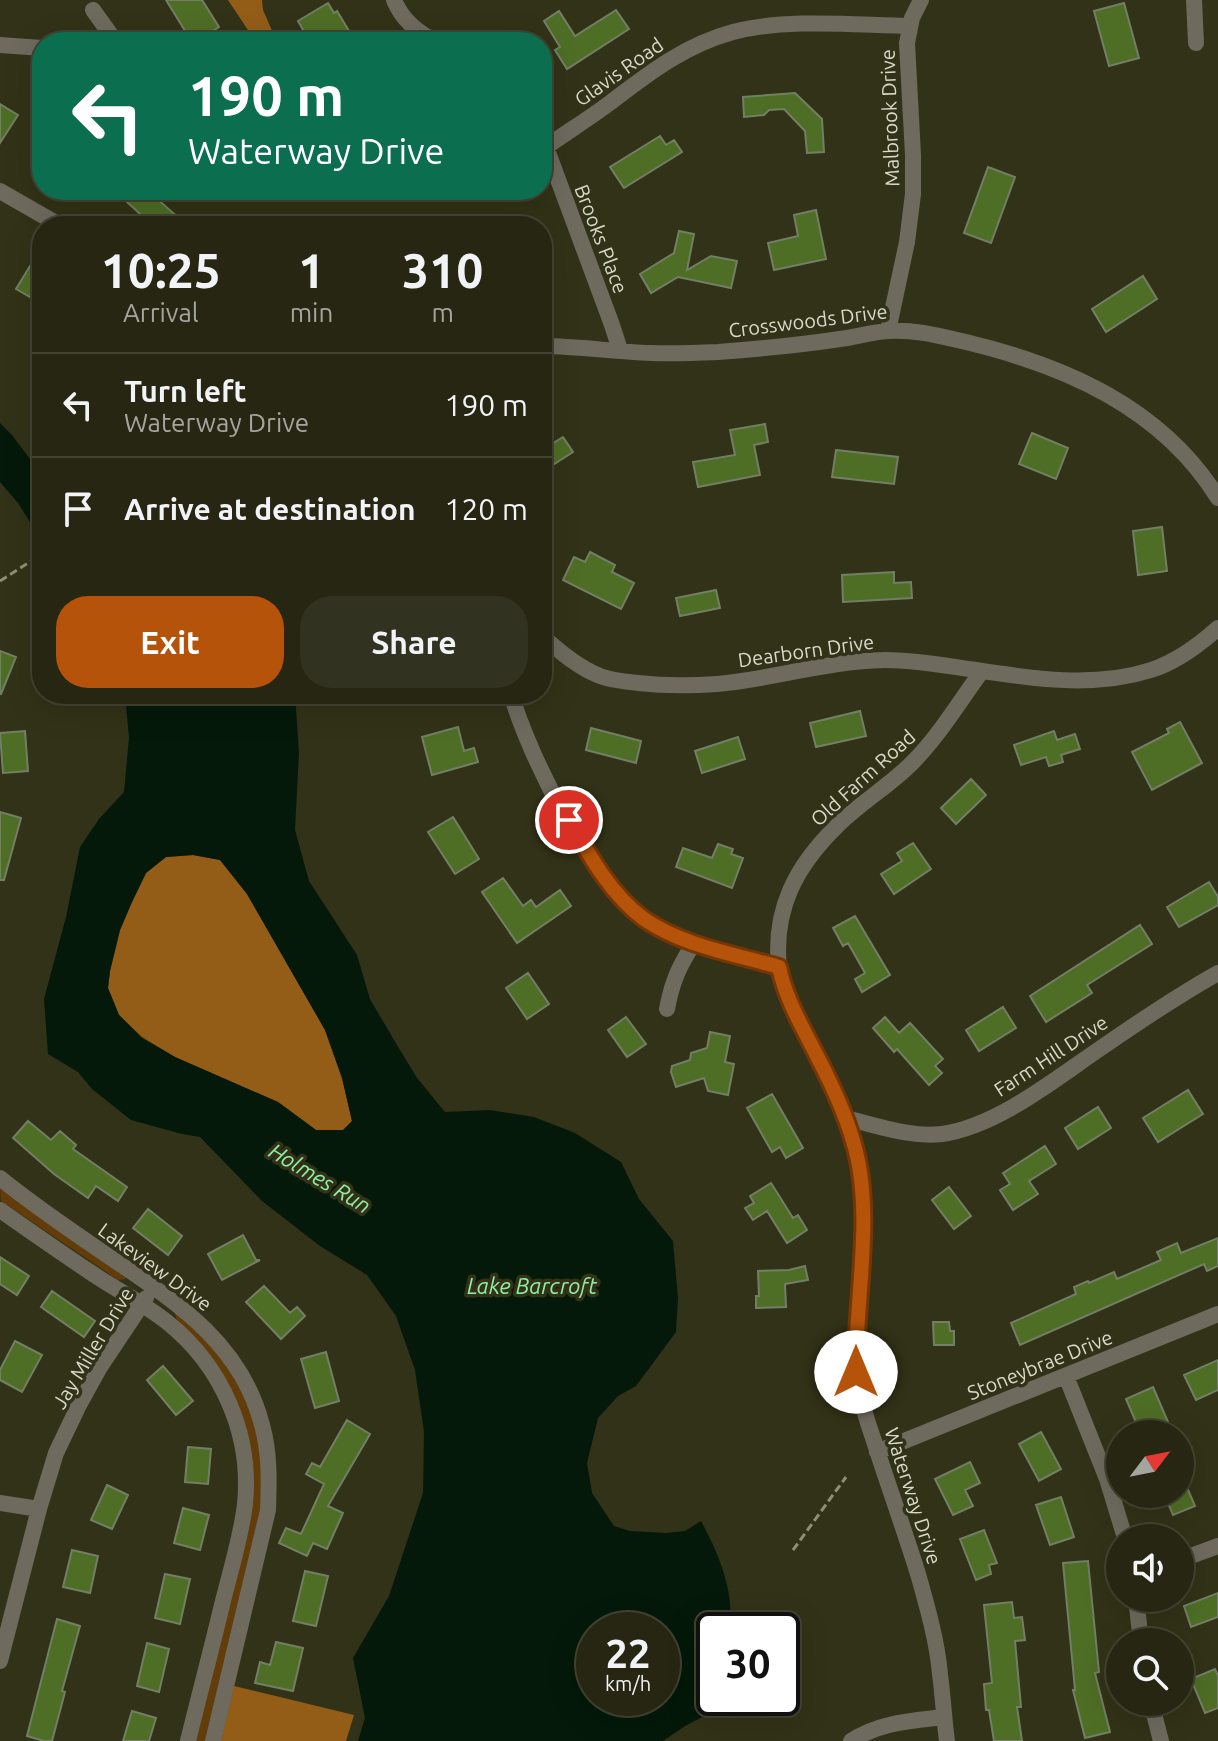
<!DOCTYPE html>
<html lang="en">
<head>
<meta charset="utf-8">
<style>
  body { margin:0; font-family:Ubuntu,sans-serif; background:#323220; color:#f1f3f6; height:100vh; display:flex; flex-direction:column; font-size:30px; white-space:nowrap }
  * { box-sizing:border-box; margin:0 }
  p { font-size:26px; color:#a4a59f }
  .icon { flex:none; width:44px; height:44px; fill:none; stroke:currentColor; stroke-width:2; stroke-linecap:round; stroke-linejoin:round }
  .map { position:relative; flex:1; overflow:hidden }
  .side { position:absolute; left:32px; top:216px; width:520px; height:488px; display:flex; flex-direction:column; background:#262612; border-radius:32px; box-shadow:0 8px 32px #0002,0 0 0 2px #424332 }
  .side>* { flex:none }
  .top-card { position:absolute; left:32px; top:32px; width:520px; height:168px; border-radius:32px; box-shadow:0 8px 32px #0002,0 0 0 2px #424332; background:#0b6e4f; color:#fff; overflow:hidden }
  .needle { width:52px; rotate:58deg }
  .buttons { position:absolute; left:1106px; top:1420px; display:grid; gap:16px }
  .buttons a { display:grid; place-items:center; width:88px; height:88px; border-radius:50%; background:#262612; box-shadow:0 8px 32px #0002,0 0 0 2px #424332; font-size:40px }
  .speed { position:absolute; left:576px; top:1612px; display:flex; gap:16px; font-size:40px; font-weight:700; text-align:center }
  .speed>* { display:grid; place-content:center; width:104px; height:104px; border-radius:50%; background:#262612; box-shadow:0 8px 32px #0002,0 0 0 2px #424332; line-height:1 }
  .speed small { font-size:20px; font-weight:400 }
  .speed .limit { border:4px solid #111; border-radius:12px; background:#fff; color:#111 }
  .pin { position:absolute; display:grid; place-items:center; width:68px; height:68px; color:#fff; margin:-34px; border:4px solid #fff; border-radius:50%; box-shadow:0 2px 8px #0007 }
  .me { position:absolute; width:88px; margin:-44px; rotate:0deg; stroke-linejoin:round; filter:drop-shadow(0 0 6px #0008) }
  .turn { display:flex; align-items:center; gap:28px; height:168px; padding:0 24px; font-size:36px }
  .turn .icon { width:104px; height:104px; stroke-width:2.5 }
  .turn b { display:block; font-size:56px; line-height:68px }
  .eta { display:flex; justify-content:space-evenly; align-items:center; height:136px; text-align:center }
  .eta b { font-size:48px; font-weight:700; line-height:56px }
  .action { display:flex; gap:16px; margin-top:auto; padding:16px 24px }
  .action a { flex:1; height:92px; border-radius:32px; background:#b45309; color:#fff; font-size:32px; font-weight:700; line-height:92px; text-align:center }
  .action a+a { background:#323220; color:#f1f3f6 }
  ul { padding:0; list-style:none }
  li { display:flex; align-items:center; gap:24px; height:104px; padding:0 24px; border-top:2px solid #424332 }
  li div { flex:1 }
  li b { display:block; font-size:30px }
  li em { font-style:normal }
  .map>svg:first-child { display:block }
</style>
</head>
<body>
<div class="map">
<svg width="1218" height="1741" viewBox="0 0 1218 1741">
  <rect width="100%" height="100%" fill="#323218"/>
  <!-- green -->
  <path fill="#623c09" d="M 0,1188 L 126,1277 L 125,1279 L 118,1280 L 114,1277 L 1,1201 Z
    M 176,1312 L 220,1353 L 247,1401 L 257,1431 L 263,1469 L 260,1510 L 205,1741 L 195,1741 L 227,1614 L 248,1436 C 236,1386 212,1356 177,1320 L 175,1314 Z"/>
  <!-- forest -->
  <path fill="#935d18" d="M 228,0 L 262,0 L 263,10 L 277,42 L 256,42 Z
    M 193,855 L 220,860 L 247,894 L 325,1030 L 342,1078 L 352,1121 L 343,1130 L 316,1130 L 278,1102 L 175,1057 L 142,1037 L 119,1015 L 108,988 L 110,971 L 120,930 L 132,902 L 146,873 L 166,857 Z
    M 234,1686 L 354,1715 L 346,1741 L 221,1741 Z"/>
  <!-- water -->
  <path fill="#041909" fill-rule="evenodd" d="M 0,423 L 12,435 L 42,475 L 42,541 L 18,503 L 0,482 Z
    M 125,694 L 295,694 L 299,753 L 295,830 L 309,881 L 357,955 L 370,999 L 394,1040 L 417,1078 L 445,1112 L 490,1110 L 534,1117 L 575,1133 L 621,1162 L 639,1199 L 673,1241 L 678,1298 L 676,1332 L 636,1386 L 618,1396 L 598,1418 L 587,1463 L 592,1493 L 614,1526 L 630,1531 L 666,1533 L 685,1531 L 701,1521 C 718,1552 736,1594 729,1630 L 714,1630 L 714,1698 L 726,1698 L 725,1705 L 685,1726 L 663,1741 L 358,1741 L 365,1718 L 353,1658 L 389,1596 L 423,1493 L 424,1432 L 415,1370 L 396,1316 L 367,1275 L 320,1246 L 262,1201 L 200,1137 L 182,1134 L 131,1120 L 92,1089 L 78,1072 L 48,1054 L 44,999 L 66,917 L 80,847 L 99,819 L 124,792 L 129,738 ZM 193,855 L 220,860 L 247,894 L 325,1030 L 342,1078 L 352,1121 L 343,1130 L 316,1130 L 278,1102 L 175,1057 L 142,1038 L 119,1015 L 108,988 L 110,971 L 120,930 L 132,902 L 146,873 L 166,857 ZM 594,1630 L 662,1630 L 662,1698 L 594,1698 Z"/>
  <!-- building -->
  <path fill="#4e6d25" stroke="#727f66" stroke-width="2" d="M 166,0 L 202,0 L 219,27 L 196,42 L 192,42 Z
    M 328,3 L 334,13 L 337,11 L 352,36 L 343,42 L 310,42 L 298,21 Z
    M 1124,3 L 1139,58 L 1109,66 L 1094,11 Z
    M 616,10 L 629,29 L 567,69 L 555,50 L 560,47 L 544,21 L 559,11 L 575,36 Z
    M 795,93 L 822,119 L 824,152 L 807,153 L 805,131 L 784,109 L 769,110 L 764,115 L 744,117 L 743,97 Z
    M 0,104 L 18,115 L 0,143 Z
    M 660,136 L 666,145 L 674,140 L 682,152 L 624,188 L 610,167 Z
    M 988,167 L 1015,177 L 991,243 L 964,233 Z
    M 138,190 L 147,190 L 180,219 L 174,226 L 153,226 L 127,202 Z
    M 816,210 L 826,259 L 774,270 L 768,243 L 798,236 L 794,215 Z
    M 679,231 L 694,234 L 687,270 L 711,256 L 737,261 L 731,288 L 678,277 L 651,293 L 640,274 L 674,253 Z
    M 30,266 L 42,273 L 42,304 L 16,289 Z
    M 1143,276 L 1157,299 L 1106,332 L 1092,309 Z
    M 765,424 L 768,442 L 754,445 L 760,475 L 698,487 L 693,462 L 735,455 L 730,430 Z
    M 1032,433 L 1068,448 L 1056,479 L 1019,464 Z
    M 563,437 L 573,452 L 542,472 L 542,450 Z
    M 836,450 L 898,457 L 894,484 L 832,477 Z
    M 1162,527 L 1167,571 L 1138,575 L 1133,531 Z
    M 590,552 L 615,565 L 612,572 L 634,583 L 621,609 L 563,580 L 574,557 L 585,562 Z
    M 894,572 L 894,583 L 911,582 L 912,598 L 843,602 L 842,575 Z
    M 716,590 L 720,608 L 680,616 L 676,598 Z
    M 0,651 L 16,657 L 1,694 L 0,694 Z
    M 860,711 L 866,736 L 816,747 L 810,723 Z
    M 1180,722 L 1202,763 L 1152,790 L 1132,752 L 1169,733 L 1167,729 Z
    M 458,727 L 464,751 L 474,748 L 478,762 L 432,775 L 422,737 Z
    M 591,728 L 641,741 L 636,763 L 586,750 Z
    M 25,731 L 28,771 L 3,773 L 0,733 Z
    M 1054,731 L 1057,740 L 1075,734 L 1080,749 L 1061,755 L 1063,762 L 1049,766 L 1046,757 L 1021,765 L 1014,745 Z
    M 738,737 L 745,759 L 702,773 L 695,751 Z
    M 971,779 L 986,795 L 956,824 L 941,808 Z
    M 0,812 L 21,818 L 4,880 L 0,880 Z
    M 453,817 L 479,859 L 455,874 L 428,832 Z
    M 913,843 L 931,869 L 894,894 L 881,874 L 902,861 L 897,853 Z
    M 718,844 L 733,849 L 731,854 L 743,858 L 732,888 L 676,867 L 683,848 L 712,858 Z
    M 503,878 L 523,906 L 531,900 L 536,907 L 560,890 L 571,906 L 517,943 L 482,892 Z
    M 1209,882 L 1218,897 L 1218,905 L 1179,927 L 1167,907 Z
    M 855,916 L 890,975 L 862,992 L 855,979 L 865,973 L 848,943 L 843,946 L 833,928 Z
    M 1140,925 L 1152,944 L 1087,985 L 1092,993 L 1046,1022 L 1030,996 Z
    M 528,973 L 549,1004 L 527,1019 L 506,988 Z
    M 1003,1007 L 1016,1028 L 979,1051 L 966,1030 Z
    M 626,1017 L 646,1044 L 627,1057 L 608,1030 Z
    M 885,1017 L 899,1033 L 910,1023 L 943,1059 L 935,1066 L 942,1073 L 929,1085 L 897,1049 L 894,1052 L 873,1028 Z
    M 710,1032 L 730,1036 L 725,1062 L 734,1064 L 728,1095 L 708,1091 L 704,1078 L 676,1087 L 671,1072 L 672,1066 L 690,1060 L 691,1053 L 707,1048 Z
    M 1188,1090 L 1203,1114 L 1158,1142 L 1143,1118 Z
    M 772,1094 L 803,1148 L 786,1158 L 780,1147 L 772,1152 L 747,1108 Z
    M 1098,1107 L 1111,1128 L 1078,1149 L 1065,1128 Z
    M 28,1121 L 51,1140 L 60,1131 L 76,1145 L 73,1149 L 127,1187 L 118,1201 L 96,1186 L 88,1198 L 54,1174 L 13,1138 Z
    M 1045,1146 L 1056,1164 L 1029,1181 L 1038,1194 L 1013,1210 L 1000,1190 L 1010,1184 L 1003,1173 Z
    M 771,1183 L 793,1218 L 798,1215 L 807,1230 L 787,1243 L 767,1211 L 753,1220 L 745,1208 L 754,1203 L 750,1196 Z
    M 949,1187 L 971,1216 L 954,1229 L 932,1200 Z
    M 148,1209 L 182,1236 L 168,1255 L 133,1228 Z
    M 243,1235 L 256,1260 L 260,1260 L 222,1280 L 208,1254 Z
    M 1218,1238 L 1218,1266 L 1207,1271 L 1204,1264 L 1020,1345 L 1011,1323 L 1076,1294 L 1074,1287 L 1088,1281 L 1089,1283 L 1114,1272 L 1117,1279 L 1161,1260 L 1157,1252 L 1177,1243 L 1181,1253 Z
    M 0,1257 L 29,1276 L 17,1295 L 0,1284 Z
    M 805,1266 L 808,1280 L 785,1284 L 786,1307 L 756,1308 L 756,1296 L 759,1296 L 758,1271 L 789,1270 Z
    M 264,1286 L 290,1313 L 297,1307 L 305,1316 L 281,1339 L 246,1302 Z
    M 52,1291 L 95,1321 L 84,1337 L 41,1307 Z
    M 933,1322 L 949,1322 L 950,1331 L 954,1331 L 954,1345 L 934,1345 Z
    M 15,1341 L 42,1355 L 22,1392 L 0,1380 L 0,1370 Z
    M 326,1352 L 339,1401 L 315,1408 L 301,1359 Z
    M 1218,1360 L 1218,1390 L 1196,1400 L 1184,1375 Z
    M 163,1366 L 193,1401 L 176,1415 L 147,1380 Z
    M 1153,1387 L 1168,1422 L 1164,1424 L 1168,1434 L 1141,1434 L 1126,1399 Z
    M 347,1420 L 370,1434 L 328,1506 L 343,1513 L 327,1549 L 313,1543 L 307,1556 L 279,1543 L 286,1528 L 301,1534 L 324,1484 L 306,1474 L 312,1463 L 320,1467 Z
    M 1041,1432 L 1061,1469 L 1039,1481 L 1019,1444 Z
    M 188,1447 L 211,1449 L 208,1484 L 185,1482 Z
    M 970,1462 L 980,1483 L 965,1490 L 973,1506 L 953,1515 L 935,1479 Z
    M 1180,1471 L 1195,1506 L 1173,1515 L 1164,1494 L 1180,1494 Z
    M 107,1485 L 128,1495 L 112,1529 L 91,1520 Z
    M 1061,1497 L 1074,1537 L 1050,1545 L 1036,1505 Z
    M 183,1508 L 209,1515 L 200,1550 L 174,1543 Z
    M 984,1530 L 997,1563 L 989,1565 L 991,1574 L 976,1580 L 960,1539 Z
    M 72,1550 L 98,1556 L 90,1593 L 63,1587 Z
    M 1088,1561 L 1099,1672 L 1095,1673 L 1110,1732 L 1085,1738 L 1073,1690 L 1075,1690 L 1063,1563 Z
    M 305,1571 L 328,1576 L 316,1626 L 293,1621 Z
    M 165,1574 L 190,1579 L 180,1624 L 155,1618 Z
    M 1218,1593 L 1218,1617 L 1191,1627 L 1184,1606 Z
    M 1012,1602 L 1014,1618 L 1022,1617 L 1025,1640 L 1015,1641 L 1021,1707 L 1017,1707 L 1022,1741 L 994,1741 L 989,1710 L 986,1710 L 984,1684 L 992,1683 L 984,1605 Z
    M 57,1619 L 80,1626 L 62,1691 L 65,1692 L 52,1741 L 44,1741 L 27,1736 Z
    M 276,1642 L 303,1648 L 293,1691 L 255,1683 L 260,1662 L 270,1665 Z
    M 147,1643 L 169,1649 L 159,1692 L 137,1686 Z
    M 1215,1669 L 1218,1676 L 1218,1708 L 1205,1713 L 1191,1679 Z
    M 132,1711 L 156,1718 L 149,1741 L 123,1741 Z"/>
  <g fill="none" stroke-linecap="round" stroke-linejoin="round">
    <!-- path -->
    <path stroke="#8e8e7a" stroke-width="3" stroke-dasharray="8 4" stroke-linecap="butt" d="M 0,581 L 42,554
      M 793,1550 L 846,1477"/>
    <!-- minor -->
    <path stroke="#6e6a5e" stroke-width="16" d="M 394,0 C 402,20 418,33 437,42
      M 1194,0 L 1196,43
      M 93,10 L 116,42
      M 89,42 L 110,35
      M 0,45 L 42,48
      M 542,143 L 546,147 L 612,325 L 620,350
      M 546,147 C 567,132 590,118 611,102 C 649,73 685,45 733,32 C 787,18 853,25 910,26
      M 0,191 L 61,226
      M 888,331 L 907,242 L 913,194 L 913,155 L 907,43 L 912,18 L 921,0
      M 542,346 C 579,346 615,352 651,353 C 674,354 696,353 718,352 C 759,349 800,345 840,339 C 856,337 872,332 888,331 C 914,329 940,336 966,342 C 1066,366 1162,408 1218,498
      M 542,636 C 557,649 573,663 591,672 C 606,680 621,681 638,683 C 664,686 690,686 717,684 C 774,679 826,661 885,660 C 916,660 947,666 976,670 C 1034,679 1095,688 1151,670 C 1176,662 1199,645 1218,628
      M 511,694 C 529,756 593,886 648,921 C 687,946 735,954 779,967 C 793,1030 839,1082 855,1146 C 867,1197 862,1251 858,1303 C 856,1329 853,1356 857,1382 C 861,1402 867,1421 874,1441 C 888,1485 904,1529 918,1574 C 927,1606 937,1640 940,1674 C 943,1697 944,1719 947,1741
      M 779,967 C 773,909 796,866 837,826 C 860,803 889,786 912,763 C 939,736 959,702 982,671
      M 667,1009 C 672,982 679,966 694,943
      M 845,1118 C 876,1125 911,1138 942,1134 C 997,1126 1054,1080 1098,1050 C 1137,1023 1177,996 1218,973
      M 0,1178 C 38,1209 79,1236 120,1264 C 182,1306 242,1347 262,1425 C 270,1453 269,1482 268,1510 L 213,1741
      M 0,1210 C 30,1231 60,1252 90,1272 C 115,1289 143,1303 167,1322 C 222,1366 252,1434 245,1504 C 241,1538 230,1572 222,1605 C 211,1651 199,1696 188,1741
      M 1066,1376 L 1107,1479 L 1125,1538
      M 877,1452 L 1218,1314
      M 0,1503 L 39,1509
      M 1180,1560 L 1218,1546
      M 1136,1598 L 1141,1642
      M 0,1661 L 39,1509 L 56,1453 L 78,1407 L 100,1367 L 146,1298
      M 1151,1702 L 1161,1741
      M 851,1741 C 880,1722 911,1721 944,1717"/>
  </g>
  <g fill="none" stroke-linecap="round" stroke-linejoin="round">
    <defs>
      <path id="route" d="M 569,820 C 589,855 611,895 644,919 C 683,946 734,954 779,967 C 786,1000 802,1026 817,1056 C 831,1083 845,1112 853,1141 C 875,1211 855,1299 856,1372"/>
    </defs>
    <!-- route casing -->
    <use href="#route" stroke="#753606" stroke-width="20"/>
    <!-- route -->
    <use href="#route" stroke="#b45309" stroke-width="14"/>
  </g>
  <g text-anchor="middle" stroke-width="7" stroke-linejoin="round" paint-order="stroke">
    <!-- street labels -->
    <g font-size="20" fill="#d9d9ca" stroke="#323218">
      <text transform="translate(619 72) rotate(-35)" y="7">Glavis Road</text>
      <text transform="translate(890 118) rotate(-92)" y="7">Malbrook Drive</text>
      <text transform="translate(601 239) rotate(69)" y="7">Brooks Place</text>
      <text transform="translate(808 321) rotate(-7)" y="7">Crosswoods Drive</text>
      <text transform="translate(806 651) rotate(-8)" y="7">Dearborn Drive</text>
      <text transform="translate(863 778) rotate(-42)" y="7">Old Farm Road</text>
      <text transform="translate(1051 1056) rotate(-33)" y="7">Farm Hill Drive</text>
      <text transform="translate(155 1267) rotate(36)" y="7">Lakeview Drive</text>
      <text transform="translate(93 1348) rotate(-59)" y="7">Jay Miller Drive</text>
      <text transform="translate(1040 1365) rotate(-22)" y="7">Stoneybrae Drive</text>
      <text transform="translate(913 1496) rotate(72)" y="7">Waterway Drive</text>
    </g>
    <!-- water labels -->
    <g font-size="22" font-style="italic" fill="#8feda4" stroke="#323218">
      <text transform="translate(320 1178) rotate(31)" y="8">Holmes Run</text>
      <text x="532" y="1294">Lake Barcroft</text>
    </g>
  </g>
</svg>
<div class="buttons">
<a><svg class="needle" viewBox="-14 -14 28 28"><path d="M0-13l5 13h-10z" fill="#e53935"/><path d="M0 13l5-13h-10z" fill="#a4a59f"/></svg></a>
<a><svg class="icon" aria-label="sound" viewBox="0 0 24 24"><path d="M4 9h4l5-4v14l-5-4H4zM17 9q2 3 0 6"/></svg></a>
<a><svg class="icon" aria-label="search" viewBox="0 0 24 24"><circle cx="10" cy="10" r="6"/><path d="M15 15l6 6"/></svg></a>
</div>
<div class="speed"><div>22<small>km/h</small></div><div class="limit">30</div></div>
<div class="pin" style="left:569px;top:820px;background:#d93025"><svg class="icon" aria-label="arrive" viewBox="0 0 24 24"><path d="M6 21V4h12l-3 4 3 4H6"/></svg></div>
<svg class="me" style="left:856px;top:1372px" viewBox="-20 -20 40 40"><circle r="19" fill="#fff"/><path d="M0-13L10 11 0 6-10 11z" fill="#b45309"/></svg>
<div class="top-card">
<div class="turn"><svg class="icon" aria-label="left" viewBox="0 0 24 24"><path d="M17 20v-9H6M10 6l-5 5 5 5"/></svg><div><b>190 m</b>Waterway Drive</div></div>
</div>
<section class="side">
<div class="eta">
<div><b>10:25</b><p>Arrival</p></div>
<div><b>1</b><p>min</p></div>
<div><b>310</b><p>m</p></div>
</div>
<ul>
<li><svg class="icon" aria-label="left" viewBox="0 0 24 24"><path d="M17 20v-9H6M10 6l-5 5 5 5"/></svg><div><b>Turn left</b><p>Waterway Drive</p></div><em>190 m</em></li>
<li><svg class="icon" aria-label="arrive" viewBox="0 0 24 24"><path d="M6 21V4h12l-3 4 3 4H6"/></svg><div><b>Arrive at destination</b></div><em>120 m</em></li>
</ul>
<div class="action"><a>Exit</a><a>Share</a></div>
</section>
</div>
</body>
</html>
